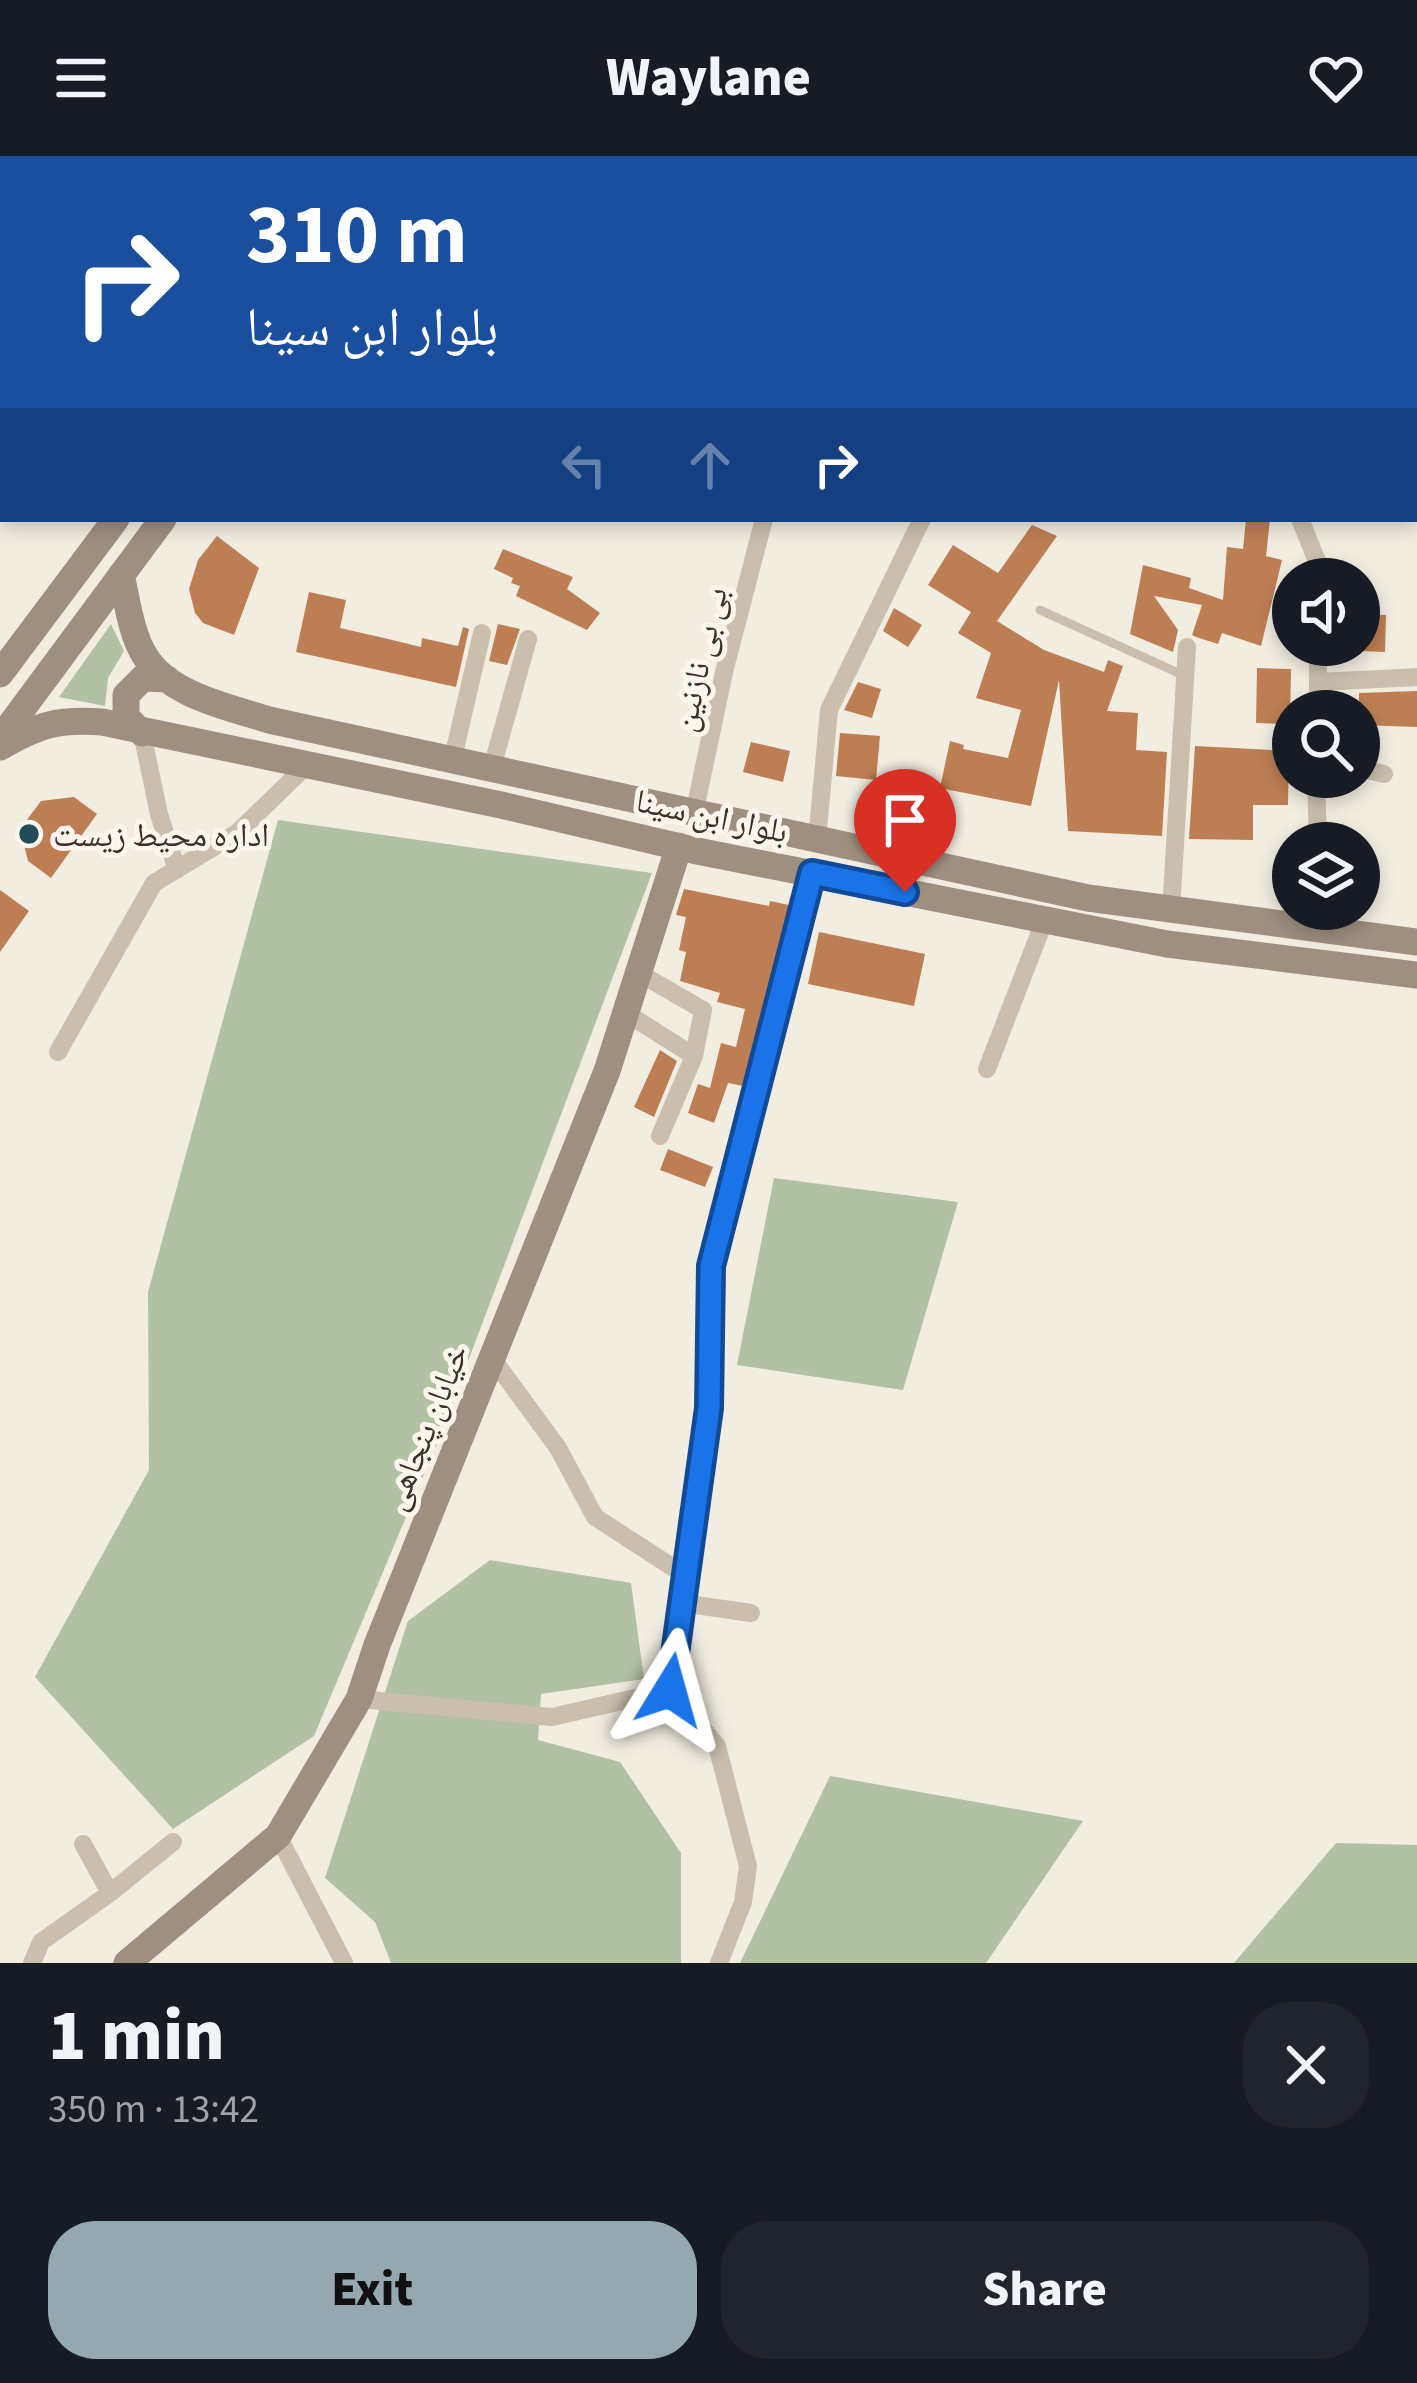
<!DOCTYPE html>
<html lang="en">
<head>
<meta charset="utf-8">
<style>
  body { margin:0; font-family:"Source Sans 3","Noto Naskh Arabic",sans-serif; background:#20242c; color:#f1f3f6; height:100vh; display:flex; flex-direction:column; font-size:45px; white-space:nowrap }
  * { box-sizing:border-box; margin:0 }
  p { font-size:39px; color:#9ea1a6 }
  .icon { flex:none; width:66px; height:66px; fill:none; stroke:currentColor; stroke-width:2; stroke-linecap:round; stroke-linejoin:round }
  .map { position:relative; height:1807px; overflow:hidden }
  .drawer { display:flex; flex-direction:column; background:#171b24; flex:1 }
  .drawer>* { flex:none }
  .hud { position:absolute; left:0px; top:0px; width:1419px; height:366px; box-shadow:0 6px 18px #0003; background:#1a4fa0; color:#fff; overflow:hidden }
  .buttons { position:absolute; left:1272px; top:402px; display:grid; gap:24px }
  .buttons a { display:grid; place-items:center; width:108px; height:108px; border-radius:50%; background:#171b24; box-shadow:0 6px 18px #0003; font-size:60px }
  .pin { position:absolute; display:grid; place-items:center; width:102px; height:102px; color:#fff; margin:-123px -51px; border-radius:50% 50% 50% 0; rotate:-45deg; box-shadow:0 0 12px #0007 }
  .pin .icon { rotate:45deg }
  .me { position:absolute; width:132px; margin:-66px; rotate:8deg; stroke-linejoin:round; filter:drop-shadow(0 0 9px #0008) }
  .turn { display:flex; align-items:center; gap:42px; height:252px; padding:0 48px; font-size:54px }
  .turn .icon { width:156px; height:156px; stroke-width:2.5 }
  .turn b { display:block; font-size:84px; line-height:102px }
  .lanes { display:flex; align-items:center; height:114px; padding:0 48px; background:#0003; justify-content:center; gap:60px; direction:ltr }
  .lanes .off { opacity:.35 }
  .round { display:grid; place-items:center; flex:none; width:126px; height:126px; border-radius:48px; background:#20242c }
  .head { display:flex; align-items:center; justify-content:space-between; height:204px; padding:0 48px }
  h1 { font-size:72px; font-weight:800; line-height:90px }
  .button { display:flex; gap:24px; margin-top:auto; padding:24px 48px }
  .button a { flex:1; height:138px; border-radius:48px; background:#94a8af; color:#111; font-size:48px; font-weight:800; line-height:138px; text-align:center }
  .button a+a { background:#20242c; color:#f1f3f6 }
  header { display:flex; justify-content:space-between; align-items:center; height:156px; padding:0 48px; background:#171b24; font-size:54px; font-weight:800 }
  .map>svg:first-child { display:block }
</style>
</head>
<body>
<header><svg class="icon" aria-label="menu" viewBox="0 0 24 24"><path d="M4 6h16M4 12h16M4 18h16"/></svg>Waylane<svg class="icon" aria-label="heart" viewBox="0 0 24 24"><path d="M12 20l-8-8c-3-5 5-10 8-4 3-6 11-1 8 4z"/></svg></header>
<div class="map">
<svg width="1417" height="1807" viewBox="0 0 1417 1807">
  <rect width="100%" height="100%" fill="#f2ede1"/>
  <!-- green -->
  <path fill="#b1c1a2" d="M 111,468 L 124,495 L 108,522 L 105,550 L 59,541 Z
    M 278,664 L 652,717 L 438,1285 L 314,1580 L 173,1673 L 35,1521 L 149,1314 L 148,1136 Z
    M 774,1022 L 958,1046 L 903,1234 L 737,1209 Z
    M 490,1404 L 631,1427 L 644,1523 L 541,1538 L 538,1584 L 620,1606 L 681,1697 L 681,1807 L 391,1807 L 375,1766 L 325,1722 L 408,1465 Z
    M 830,1620 L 1083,1665 L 986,1807 L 740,1807 Z
    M 1336,1687 L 1417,1689 L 1417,1807 L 1234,1807 Z"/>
  <!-- building -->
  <path fill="#be7e53" d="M 1246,363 L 1270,363 L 1266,400 L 1282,404 L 1261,490 L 1222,477 L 1218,488 L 1196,481 L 1192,479 L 1202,449 L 1154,440 L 1178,474 L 1173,496 L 1130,478 L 1143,409 L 1191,422 L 1189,432 L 1223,444 L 1227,391 L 1243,393 Z
    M 1032,369 L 1057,380 L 997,465 L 1044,494 L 1104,516 L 1108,504 L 1123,510 L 1107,555 L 1138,557 L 1136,594 L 1167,596 L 1162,680 L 1068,675 L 1059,524 L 1031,650 L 940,632 L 950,585 L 964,589 L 963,593 L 1008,602 L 1021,554 L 976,542 L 991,497 L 958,477 L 971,456 L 928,429 L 953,389 L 998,417 Z
    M 217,380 L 259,412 L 234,479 L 203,467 L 195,457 L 189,433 L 198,404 Z
    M 503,393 L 573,421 L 567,433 L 600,457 L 587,474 L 516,440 L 520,430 L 511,427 L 513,422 L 494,413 Z
    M 309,436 L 346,444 L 340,472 L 384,482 L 421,491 L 422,482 L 458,490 L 463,471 L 469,473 L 456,531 L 296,496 Z
    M 894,452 L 922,469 L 908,491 L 883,475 Z
    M 1359,458 L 1386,459 L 1385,496 L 1359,495 Z
    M 498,468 L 520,473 L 507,509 L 489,505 Z
    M 1257,512 L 1291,513 L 1290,568 L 1256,567 Z
    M 858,526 L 881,533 L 872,562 L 844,554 Z
    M 1417,535 L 1417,571 L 1359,569 L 1359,537 Z
    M 840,577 L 880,580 L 876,624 L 836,620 Z
    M 751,586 L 790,595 L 783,626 L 743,616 Z
    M 1195,590 L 1289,595 L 1288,649 L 1253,649 L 1253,684 L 1189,683 Z
    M 74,641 L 97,658 L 51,722 L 28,705 L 20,673 L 41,645 Z
    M 684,733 L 769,750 L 770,745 L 789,749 L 743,930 L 728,927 L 714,967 L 688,957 L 698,928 L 710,932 L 721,887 L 736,891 L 745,853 L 717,846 L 720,837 L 680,825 L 686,796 L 679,794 L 686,761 L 676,759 Z
    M 0,734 L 29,755 L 0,796 Z
    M 819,776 L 925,798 L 914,850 L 808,828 Z
    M 660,894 L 677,905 L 654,961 L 634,951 Z
    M 668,993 L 713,1011 L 705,1031 L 660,1014 Z"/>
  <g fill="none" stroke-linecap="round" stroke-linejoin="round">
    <!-- lane -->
    <path stroke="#cabfad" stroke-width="9" d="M 0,37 L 3,39
      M 1040,454 L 1185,520"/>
    <!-- street -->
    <path stroke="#cabfad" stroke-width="18" d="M 914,3 L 915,0
      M 964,3 L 967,0
      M 1300,363 L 1317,405 L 1318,423
      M 1319,526 L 1417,521
      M 1318,555 L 1318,489
      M 142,577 L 159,658 L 177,714
      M 452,606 L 482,477
      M 1359,612 L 1384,618
      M 491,615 L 528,483
      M 1316,621 L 1318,687
      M 694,658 L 725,512 L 764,363
      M 817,684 L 829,554 L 922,363
      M 1171,755 L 1187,491
      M 626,857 L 694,900 L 703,854 L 639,817
      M 58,896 L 154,727 L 237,677 L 307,609
      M 987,913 L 1045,763
      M 660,980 L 694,900
      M 492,1202 L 558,1292 L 595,1361 L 686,1420
      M 682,1447 L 751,1457
      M 359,1543 L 552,1561 L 670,1534
      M 278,1680 L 344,1807
      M 110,1737 L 173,1686
      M 32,1807 L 41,1786 L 110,1737 L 83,1688
      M 719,1807 L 743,1746 L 748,1710 L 717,1590 L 670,1534 L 709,1252 L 711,1110 L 811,717"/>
    <!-- secondary -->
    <path stroke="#9e8f7f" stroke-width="27" d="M 377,3 L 379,0
      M 429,3 L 431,0
      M 121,419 C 127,444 131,478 145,500 C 168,539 229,551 269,564 L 1088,742 L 1417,786
      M 0,518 L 116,363
      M 142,577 L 126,561 L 126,539 L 143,522 L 167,523
      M 0,583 L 163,363
      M 0,591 C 38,569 57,563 102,566 L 501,649 L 697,695 L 1167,788 L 1417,819
      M 127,1807 L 278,1680 L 359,1543 L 377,1489 L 607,915 L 679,690"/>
  </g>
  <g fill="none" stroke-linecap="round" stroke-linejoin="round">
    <defs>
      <path id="route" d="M 670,1534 L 709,1252 L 711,1110 L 812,717 L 905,736"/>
    </defs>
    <!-- route casing -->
    <use href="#route" stroke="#114b97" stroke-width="30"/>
    <!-- route -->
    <use href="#route" stroke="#1a73e8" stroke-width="21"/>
  </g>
  <!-- markers -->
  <circle fill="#234c58" stroke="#faf6ee" stroke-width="4.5" cx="29" cy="678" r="12"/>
  <g text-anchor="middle" stroke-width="10" stroke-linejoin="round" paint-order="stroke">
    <!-- street labels -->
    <g font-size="33" fill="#39322b" stroke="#faf6ee">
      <text transform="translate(699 503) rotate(-77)" y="12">بی بی نازنین</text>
      <text transform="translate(712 659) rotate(12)" y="12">بلوار ابن سینا</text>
      <text transform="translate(425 1271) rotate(-68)" y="12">خیابان پنجاهی</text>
    </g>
    <!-- poi labels -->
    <g font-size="33" fill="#39322b" stroke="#faf6ee" text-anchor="start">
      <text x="53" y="690">اداره محیط زیست</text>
    </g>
  </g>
</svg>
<div class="buttons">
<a><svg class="icon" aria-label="sound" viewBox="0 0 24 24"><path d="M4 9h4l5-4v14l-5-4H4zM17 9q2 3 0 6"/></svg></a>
<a><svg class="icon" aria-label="search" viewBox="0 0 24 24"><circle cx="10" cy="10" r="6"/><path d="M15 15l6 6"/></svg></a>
<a><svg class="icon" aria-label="layers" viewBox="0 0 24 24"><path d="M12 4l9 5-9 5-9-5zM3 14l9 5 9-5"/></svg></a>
</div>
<div class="pin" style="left:905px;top:736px;background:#d93025"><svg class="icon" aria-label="arrive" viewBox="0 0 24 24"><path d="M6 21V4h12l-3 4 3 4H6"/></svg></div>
<svg class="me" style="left:670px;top:1534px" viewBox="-20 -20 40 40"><path d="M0-17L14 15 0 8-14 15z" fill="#1a73e8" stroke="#fff" stroke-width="4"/></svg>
<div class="hud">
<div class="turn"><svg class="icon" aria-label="right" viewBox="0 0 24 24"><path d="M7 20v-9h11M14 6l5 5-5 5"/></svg><div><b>310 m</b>بلوار ابن سینا</div></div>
<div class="lanes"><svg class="icon off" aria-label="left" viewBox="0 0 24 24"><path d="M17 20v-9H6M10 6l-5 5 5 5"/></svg><svg class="icon off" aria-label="ahead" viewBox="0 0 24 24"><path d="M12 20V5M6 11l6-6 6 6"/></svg><svg class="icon" aria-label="right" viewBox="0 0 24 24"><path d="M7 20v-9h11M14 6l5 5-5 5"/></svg></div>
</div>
</div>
<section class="drawer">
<div class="head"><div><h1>1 min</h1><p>350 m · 13:42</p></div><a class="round"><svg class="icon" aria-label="close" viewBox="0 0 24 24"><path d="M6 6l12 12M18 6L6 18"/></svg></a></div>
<div class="button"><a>Exit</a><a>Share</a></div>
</section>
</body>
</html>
